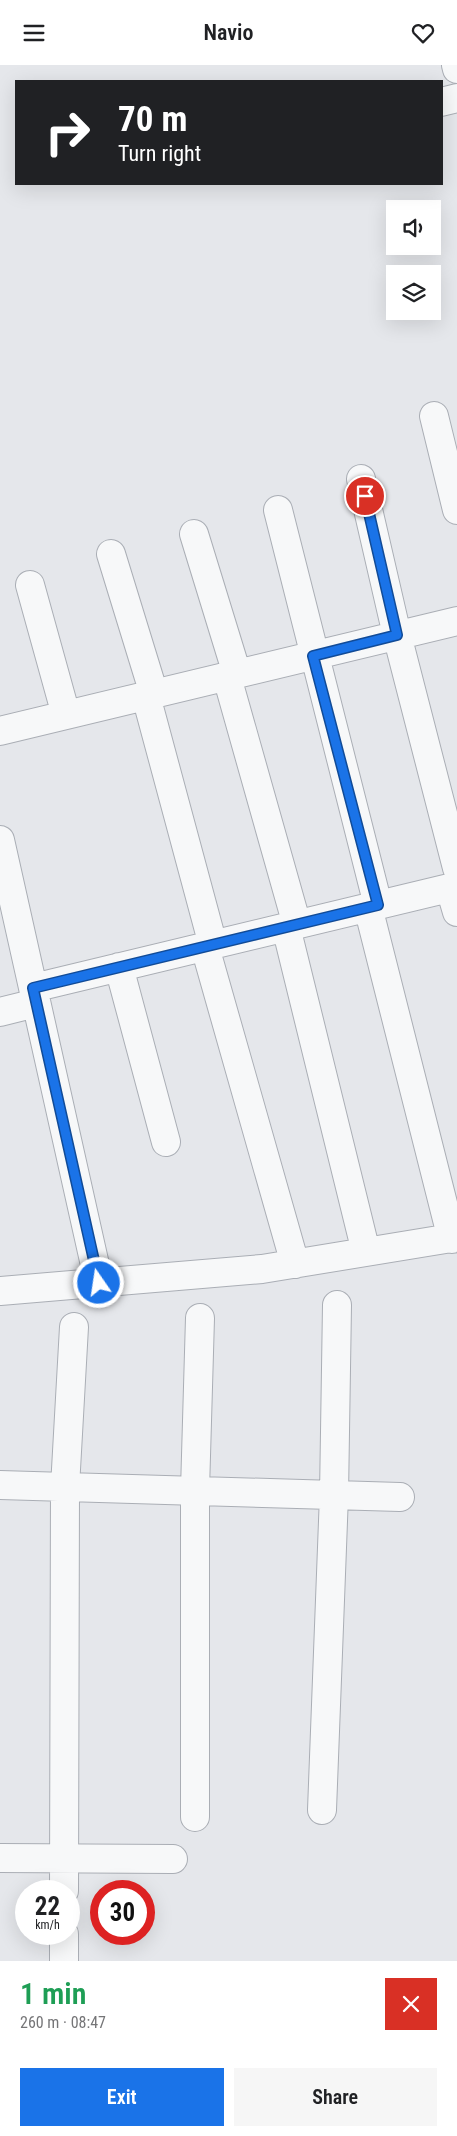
<!DOCTYPE html>
<html lang="en">
<head>
<meta charset="utf-8">
<style>
  body { margin:0; font-family:"Roboto Condensed",sans-serif; background:#f6f6f6; color:#202124; height:100vh; display:flex; flex-direction:column; font-size:19px; white-space:nowrap }
  * { box-sizing:border-box; margin:0 }
  p { font-size:16px; color:#757577 }
  .icon { flex:none; width:28px; height:28px; fill:none; stroke:currentColor; stroke-width:2; stroke-linecap:round; stroke-linejoin:round }
  .map { position:relative; height:1896px; overflow:hidden }
  .sheet { display:flex; flex-direction:column; background:#fff; flex:1 }
  .sheet>* { flex:none }
  .top-card { position:absolute; left:15px; top:15px; width:428px; height:105px; border-radius:0px; box-shadow:0 5px 20px #0002; background:#202124; color:#fff; overflow:hidden }
  .buttons { position:absolute; left:386px; top:135px; display:grid; gap:10px }
  .buttons a { display:grid; place-items:center; width:55px; height:55px; border-radius:0px; background:#fff; box-shadow:0 5px 20px #0002; font-size:25px }
  .speed { position:absolute; left:15px; top:1815px; display:flex; gap:10px; font-size:25px; font-weight:700; text-align:center }
  .speed>* { display:grid; place-content:center; width:65px; height:65px; border-radius:50%; background:#fff; box-shadow:0 5px 20px #0002; line-height:1 }
  .speed small { font-size:12px; font-weight:400 }
  .speed .limit { border:8px solid #d22; background:#fff; color:#111 }
  .pin { position:absolute; display:grid; place-items:center; width:42px; height:42px; color:#fff; margin:-21px; border:2px solid #fff; border-radius:50%; box-shadow:0 1px 5px #0007 }
  .me { position:absolute; width:55px; margin:-28px; rotate:347deg; stroke-linejoin:round; filter:drop-shadow(0 0 4px #0008) }
  .turn { display:flex; align-items:center; gap:18px; height:105px; padding:0 20px; font-size:22px }
  .turn .icon { width:65px; height:65px; stroke-width:2.5 }
  .turn b { display:block; font-size:35px; line-height:42px }
  .round { display:grid; place-items:center; flex:none; width:52px; height:52px; border-radius:0px; background:#f6f6f6 }
  .head { display:flex; align-items:center; justify-content:space-between; height:85px; padding:0 20px }
  h1 { font-size:30px; font-weight:600; line-height:38px; color:#1e9e55 }
  .cta { display:flex; gap:10px; margin-top:auto; padding:10px 20px }
  .cta a { flex:1; height:58px; border-radius:0px; background:#1a73e8; color:#fff; font-size:20px; font-weight:600; line-height:58px; text-align:center }
  .cta a+a { background:#f6f6f6; color:#202124 }
  header { display:flex; justify-content:space-between; align-items:center; height:65px; padding:0 20px; background:#fff; font-size:22px; font-weight:600 }
  .map>svg:first-child { display:block }
</style>
</head>
<body>
<header><svg class="icon" aria-label="menu" viewBox="0 0 24 24"><path d="M4 6h16M4 12h16M4 18h16"/></svg>Navio<svg class="icon" aria-label="heart" viewBox="0 0 24 24"><path d="M12 20l-8-8c-3-5 5-10 8-4 3-6 11-1 8 4z"/></svg></header>
<div class="map">
<svg width="457" height="1896" viewBox="0 0 457 1896">
  <rect width="100%" height="100%" fill="#e5e7eb"/>
  <g fill="none" stroke-linecap="round" stroke-linejoin="round">
    <defs>
      <path id="street" d="M 456,0 L 457,4
        M 441,37 L 457,33
        M 434,351 L 457,445
        M 361,414 L 397,570 L 457,803
        M 278,445 L 378,840
        M 194,469 L 237,609
        M 111,489 L 154,629
        M 30,520 L 66,650
        M 227,612 L 297,860
        M 146,631 L 213,880
        M 0,666 L 457,556
        M 0,775 L 99,1218
        M 450,823 L 457,847
        M 368,842 L 452,1174
        M 286,862 L 366,1187
        M 205,882 L 295,1199
        M 119,902 L 166,1077
        M 33,923 L 457,821
        M 0,947 L 36,938
        M 0,1226 L 262,1204 L 457,1172
        M 0,1420 L 400,1432
        M 322,1745 L 334,1430 L 337,1240
        M 195,1752 L 195,1425 L 200,1253
        M 0,1793 L 173,1794
        M 64,1826 L 65,1422 L 74,1262
        M 64,1896 L 64,1869"/>
    </defs>
    <!-- street casing -->
    <use href="#street" stroke="#aaaeb5" stroke-width="30"/>
    <!-- street -->
    <use href="#street" stroke="#f7f8f9" stroke-width="28"/>
  </g>
  <g fill="none" stroke-linecap="round" stroke-linejoin="round">
    <defs>
      <path id="route" d="M 99,1218 L 33,923 L 378,840 L 313,591 L 397,570 L 365,431"/>
    </defs>
    <!-- route casing -->
    <use href="#route" stroke="#114b97" stroke-width="12"/>
    <!-- route -->
    <use href="#route" stroke="#1a73e8" stroke-width="9"/>
  </g>
</svg>
<div class="buttons">
<a><svg class="icon" aria-label="sound" viewBox="0 0 24 24"><path d="M4 9h4l5-4v14l-5-4H4zM17 9q2 3 0 6"/></svg></a>
<a><svg class="icon" aria-label="layers" viewBox="0 0 24 24"><path d="M12 4l9 5-9 5-9-5zM3 14l9 5 9-5"/></svg></a>
</div>
<div class="speed"><div>22<small>km/h</small></div><div class="limit">30</div></div>
<div class="pin" style="left:365px;top:431px;background:#d93025"><svg class="icon" aria-label="arrive" viewBox="0 0 24 24"><path d="M6 21V4h12l-3 4 3 4H6"/></svg></div>
<svg class="me" style="left:99px;top:1218px" viewBox="-20 -20 40 40"><circle r="17" fill="#1a73e8" stroke="#fff" stroke-width="3"/><path d="M0-11L8 9 0 5-8 9z" fill="#fff"/></svg>
<div class="top-card">
<div class="turn"><svg class="icon" aria-label="right" viewBox="0 0 24 24"><path d="M7 20v-9h11M14 6l5 5-5 5"/></svg><div><b>70 m</b>Turn right</div></div>
</div>
</div>
<section class="sheet">
<div class="head"><div><h1>1 min</h1><p>260 m · 08:47</p></div><a class="round" style="background:#d93025;color:#fff"><svg class="icon" aria-label="close" viewBox="0 0 24 24"><path d="M6 6l12 12M18 6L6 18"/></svg></a></div>
<div class="cta"><a>Exit</a><a>Share</a></div>
</section>
</body>
</html>
